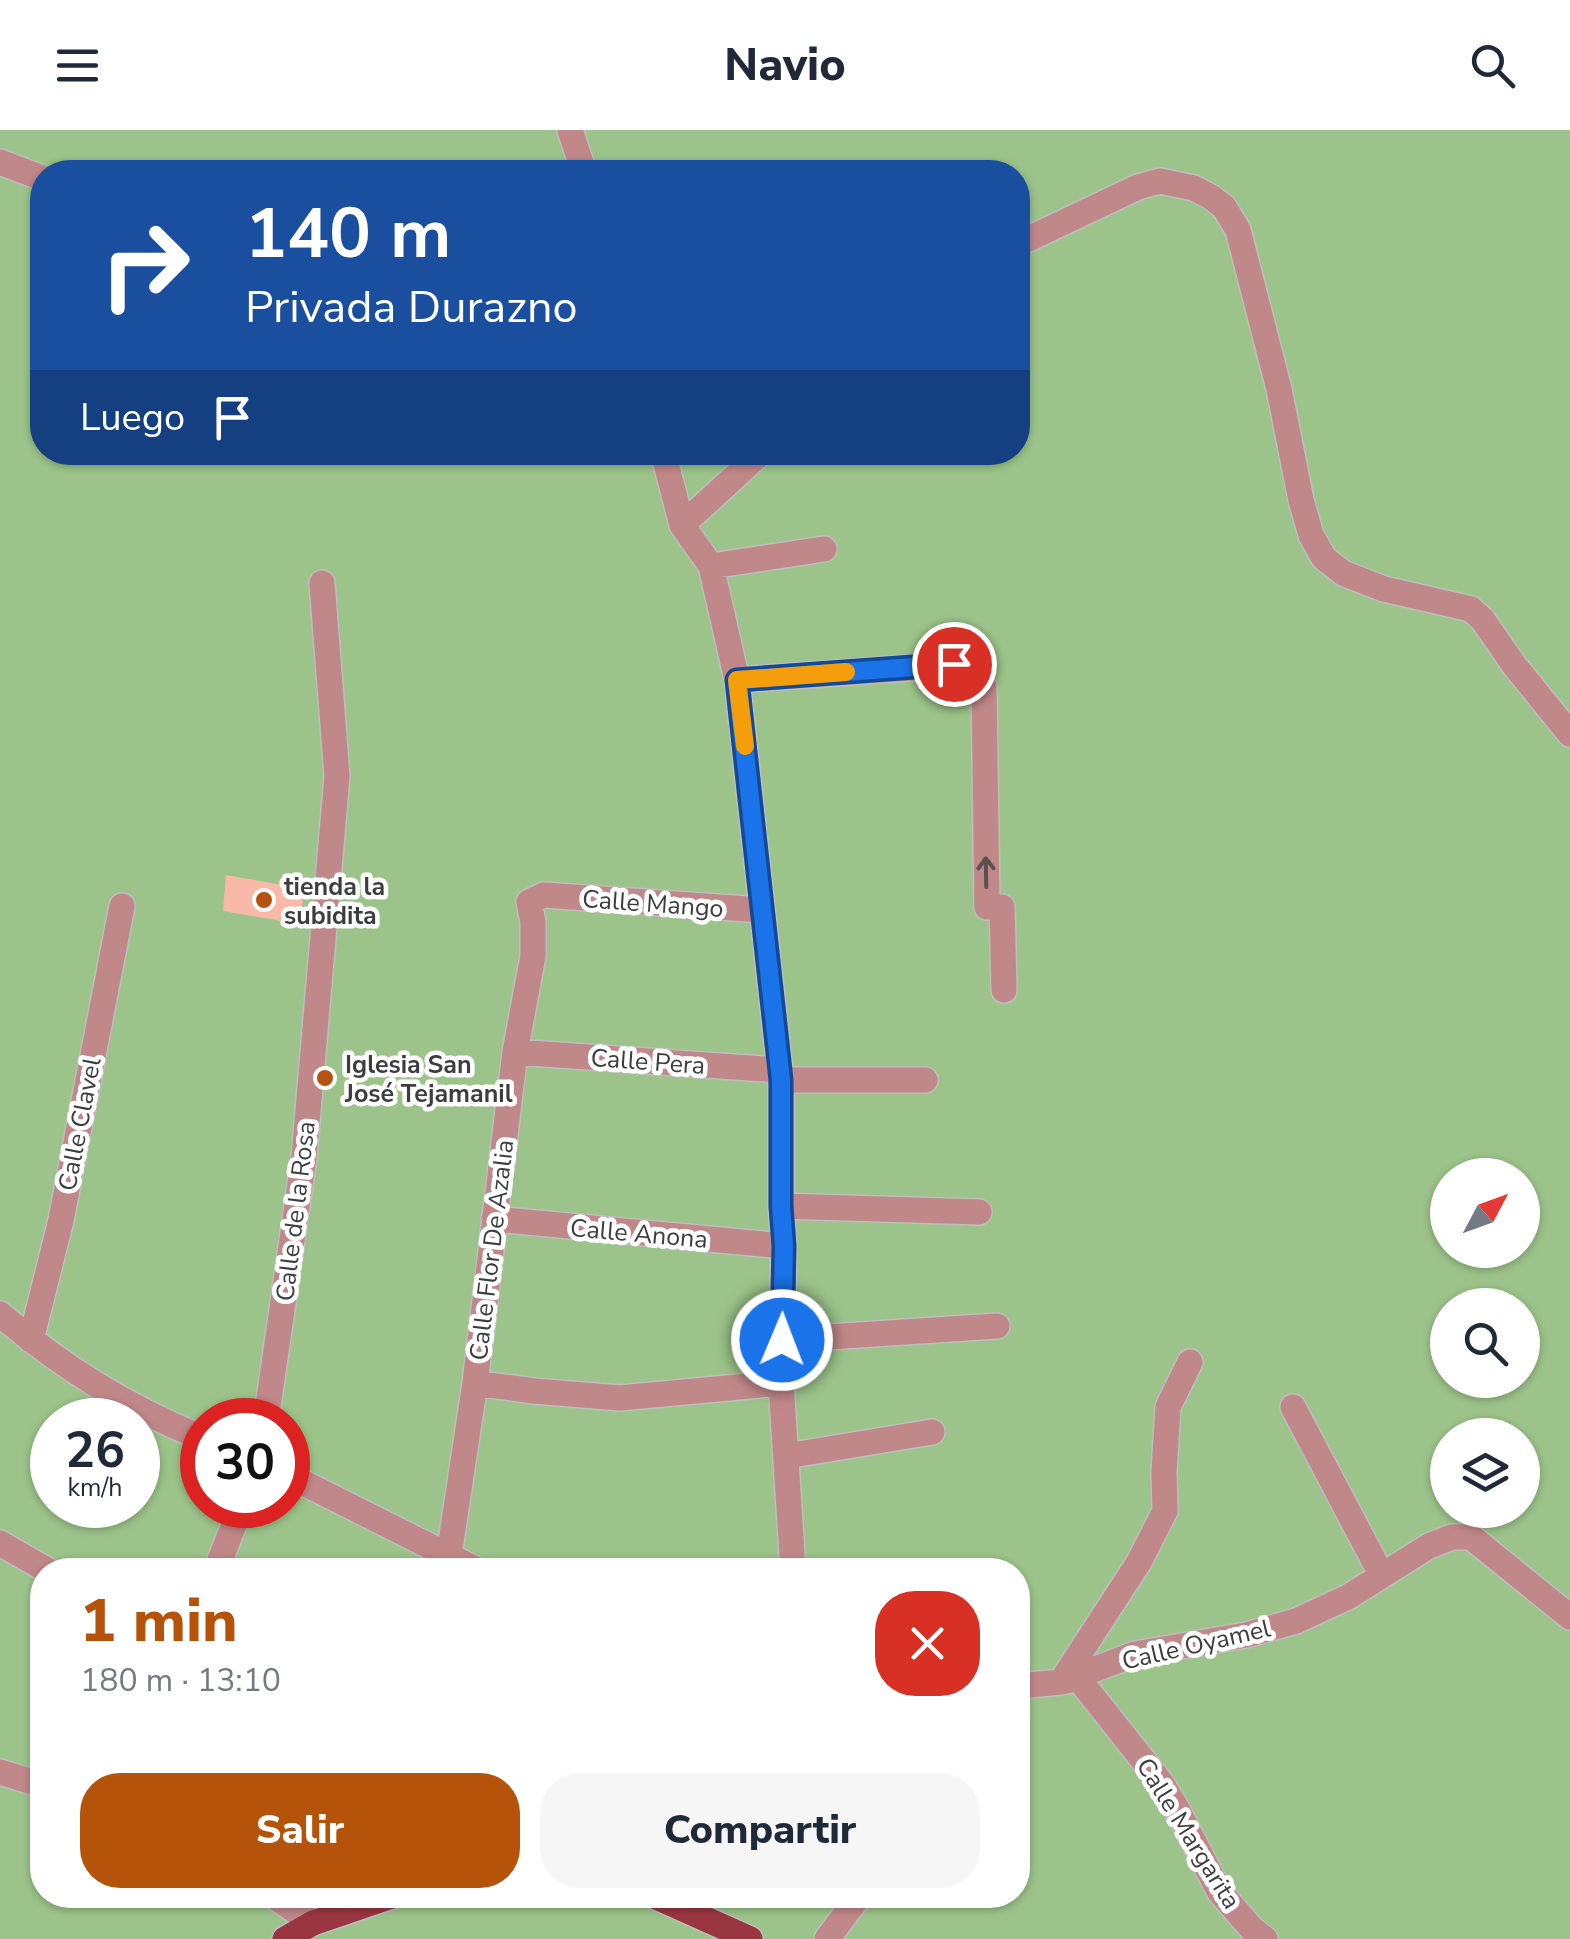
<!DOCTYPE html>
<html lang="es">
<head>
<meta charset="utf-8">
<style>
  body { margin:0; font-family:"Nunito Sans",sans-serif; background:#f6f6f7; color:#1f2937; height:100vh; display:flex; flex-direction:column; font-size:38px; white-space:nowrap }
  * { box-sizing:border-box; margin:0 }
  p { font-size:32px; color:#747a83 }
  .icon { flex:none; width:55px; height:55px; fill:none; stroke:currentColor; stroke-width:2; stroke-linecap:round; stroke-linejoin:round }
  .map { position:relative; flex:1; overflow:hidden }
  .panel { position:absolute; left:30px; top:1428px; width:1000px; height:350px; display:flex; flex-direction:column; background:#fff; border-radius:40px; box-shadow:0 2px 8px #0004 }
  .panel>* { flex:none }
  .guide { position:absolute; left:30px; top:30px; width:1000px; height:305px; border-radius:40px; box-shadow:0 2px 8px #0004; background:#1a4fa0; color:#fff; overflow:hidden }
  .needle { width:65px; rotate:49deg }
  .buttons { position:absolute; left:1430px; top:1028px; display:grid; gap:20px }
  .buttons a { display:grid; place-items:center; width:110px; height:110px; border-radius:50%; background:#fff; box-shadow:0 2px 8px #0004; font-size:50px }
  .speed { position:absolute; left:30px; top:1268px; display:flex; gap:20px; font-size:50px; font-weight:700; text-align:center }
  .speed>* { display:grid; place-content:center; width:130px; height:130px; border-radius:50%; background:#fff; box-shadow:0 2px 8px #0004; line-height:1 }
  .speed small { font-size:25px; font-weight:400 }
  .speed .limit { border:15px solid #d22; background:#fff; color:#111 }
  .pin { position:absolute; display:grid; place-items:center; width:85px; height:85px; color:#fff; margin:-42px; border:5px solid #fff; border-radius:50%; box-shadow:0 2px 10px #0007 }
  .me { position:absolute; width:110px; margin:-55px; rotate:1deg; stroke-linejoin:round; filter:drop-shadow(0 0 8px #0008) }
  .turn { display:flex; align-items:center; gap:35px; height:210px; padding:0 50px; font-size:45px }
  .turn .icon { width:130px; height:130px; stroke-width:2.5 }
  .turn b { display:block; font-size:70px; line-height:85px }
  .then { display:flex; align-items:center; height:95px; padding:0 50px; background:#0003; gap:20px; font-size:38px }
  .round { display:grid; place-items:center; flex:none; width:105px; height:105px; border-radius:40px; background:#f6f6f7 }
  .headline { display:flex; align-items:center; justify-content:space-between; height:170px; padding:0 50px }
  h1 { font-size:60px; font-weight:800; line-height:75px; color:#b45309 }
  .cta { display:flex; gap:20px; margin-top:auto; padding:20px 50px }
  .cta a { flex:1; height:115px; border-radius:40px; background:#b45309; color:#fff; font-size:40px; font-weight:800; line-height:115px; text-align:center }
  .cta a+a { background:#f6f6f7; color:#1f2937 }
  header { display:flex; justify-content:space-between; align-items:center; height:130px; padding:0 50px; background:#fff; font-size:45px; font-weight:800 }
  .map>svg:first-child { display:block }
</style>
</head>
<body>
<header><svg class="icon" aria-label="menu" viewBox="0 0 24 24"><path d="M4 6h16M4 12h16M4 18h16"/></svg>Navio<svg class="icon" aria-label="search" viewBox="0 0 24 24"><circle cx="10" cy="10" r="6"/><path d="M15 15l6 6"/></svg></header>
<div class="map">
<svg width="1570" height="1809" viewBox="0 0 1570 1809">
  <rect width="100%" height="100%" fill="#e0e2e4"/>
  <!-- green -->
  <path fill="#9cc48a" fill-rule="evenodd" d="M 0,0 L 1570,0 L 1570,1809 L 0,1809 ZM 42,42 L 1018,42 L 1018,322 L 42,322 ZM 1448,1045 L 1522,1045 L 1522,1120 L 1448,1120 ZM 1448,1175 L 1522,1175 L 1522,1250 L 1448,1250 ZM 52,1290 L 138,1290 L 138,1375 L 52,1375 ZM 202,1290 L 288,1290 L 288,1375 L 202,1375 ZM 1448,1305 L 1522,1305 L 1522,1380 L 1448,1380 ZM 42,1440 L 1018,1440 L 1018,1765 L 42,1765 Z"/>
  <!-- building -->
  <path fill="#f8b9a8" d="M 226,745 L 305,759 L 299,794 L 223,781 Z"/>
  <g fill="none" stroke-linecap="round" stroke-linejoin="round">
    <defs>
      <path id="minor" d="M 570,0 L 584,42
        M 0,32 L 42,48
        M 1018,114 L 1138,57 L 1160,51 L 1194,58 L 1211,67 L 1224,77 L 1238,100 L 1279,259 L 1301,370 L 1311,405 L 1324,428 L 1343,443 L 1384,459 L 1471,479 L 1483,490 L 1514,535 L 1570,604
        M 663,322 L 682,395 L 711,436 L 737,550 L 781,950 L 781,1076 L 784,1116 L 781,1253 L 793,1440
        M 682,395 L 762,322
        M 711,436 L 824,419
        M 737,550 L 953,535 L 984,557 L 987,777 L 1002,777 L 1004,860
        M 515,922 L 780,940
        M 781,950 L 925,950
        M 781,1076 L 979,1082
        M 494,1089 L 784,1116
        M 0,1184 C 63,1238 125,1276 202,1308
        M 31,1210 L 61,1090 L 122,776
        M 782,1210 L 997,1196
        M 475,1253 L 534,1261 L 620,1268 L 781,1253
        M 1293,1277 L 1381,1444
        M 266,1290 L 304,1027 L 337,646 L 322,453
        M 786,1326 L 932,1302
        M 288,1345 L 477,1440
        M 0,1413 L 47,1440
        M 449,1425 L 475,1253 L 515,922 L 533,826 L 533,792 L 529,772 L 544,765 L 762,780
        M 216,1440 L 242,1375
        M 1061,1552 L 1135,1524 L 1246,1505 L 1296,1491 L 1348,1467 L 1429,1416 L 1452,1407 L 1471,1407 L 1570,1487
        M 1061,1552 L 1139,1432 L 1165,1381 L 1164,1342 L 1168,1277 L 1190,1232
        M 1018,1556 L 1061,1552 L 1078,1548 L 1162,1654 L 1177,1679 L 1219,1761 L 1252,1799 L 1265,1809
        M 0,1642 L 42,1655
        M 272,1765 L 313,1793
        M 827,1809 L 860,1765"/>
      <path id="major" d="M 652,1765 L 750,1809
        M 285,1809 L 313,1793 L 395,1765"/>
    </defs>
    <!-- minor casing -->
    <use href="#minor" stroke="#bcbebf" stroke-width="28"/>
    <!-- major casing -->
    <use href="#major" stroke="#bcbebf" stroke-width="28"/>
    <!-- minor -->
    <use href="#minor" stroke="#c18889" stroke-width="25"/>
    <!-- major -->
    <use href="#major" stroke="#9a3640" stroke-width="25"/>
  </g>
  <!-- one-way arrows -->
  <defs><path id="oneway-shaft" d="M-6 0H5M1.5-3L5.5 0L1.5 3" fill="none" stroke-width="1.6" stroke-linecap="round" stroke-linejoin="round" transform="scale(2.5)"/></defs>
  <use stroke="#5d5051" href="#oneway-shaft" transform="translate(986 742) rotate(-91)"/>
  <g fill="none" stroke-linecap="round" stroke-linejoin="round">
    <defs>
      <path id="route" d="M 782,1210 L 784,1116 L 781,1076 L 781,950 L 737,550 L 954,534"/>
    </defs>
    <!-- route casing -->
    <use href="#route" stroke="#114b97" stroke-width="25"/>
    <!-- route -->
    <use href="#route" stroke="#1a73e8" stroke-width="18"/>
    <!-- slow -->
    <path stroke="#f59e0b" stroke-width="18" d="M 745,616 L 737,550 L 846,542"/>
  </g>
  <!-- markers -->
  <g fill="#b55412" stroke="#fff" stroke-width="4">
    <circle cx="264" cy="770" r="10"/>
    <circle cx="325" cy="948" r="10"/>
  </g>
  <g text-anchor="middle" stroke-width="9" stroke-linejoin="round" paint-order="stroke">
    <!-- poi labels -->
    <g font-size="25" font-weight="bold" fill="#3c3d3e" stroke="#fff" text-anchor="start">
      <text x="284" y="765">tienda la<tspan x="284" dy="29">subidita</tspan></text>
      <text x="345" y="943">Iglesia San<tspan x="345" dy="29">José Tejamanil</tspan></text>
    </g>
    <!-- street labels -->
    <g font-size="25" fill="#3c3d3e" stroke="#fff">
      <text transform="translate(653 773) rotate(4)" y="9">Calle Mango</text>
      <text transform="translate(648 931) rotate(4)" y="9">Calle Pera</text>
      <text transform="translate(79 994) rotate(-79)" y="9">Calle Clavel</text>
      <text transform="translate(295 1081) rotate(-83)" y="9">Calle de la Rosa</text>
      <text transform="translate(639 1103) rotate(5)" y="9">Calle Anona</text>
      <text transform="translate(491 1120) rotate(-83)" y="9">Calle Flor De Azalia</text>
      <text transform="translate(1196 1514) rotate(-13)" y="9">Calle Oyamel</text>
      <text transform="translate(1189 1703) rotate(58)" y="9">Calle Margarita</text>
    </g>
  </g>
</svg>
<div class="buttons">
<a><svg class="needle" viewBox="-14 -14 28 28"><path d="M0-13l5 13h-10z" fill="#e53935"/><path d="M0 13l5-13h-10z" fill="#747a83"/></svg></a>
<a><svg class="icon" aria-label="search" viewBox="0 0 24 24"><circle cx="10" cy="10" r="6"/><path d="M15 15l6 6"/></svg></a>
<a><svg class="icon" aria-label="layers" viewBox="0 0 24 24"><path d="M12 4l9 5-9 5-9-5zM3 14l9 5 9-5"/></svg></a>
</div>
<div class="speed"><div>26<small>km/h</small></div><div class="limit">30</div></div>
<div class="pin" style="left:954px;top:534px;background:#d93025"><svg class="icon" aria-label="arrive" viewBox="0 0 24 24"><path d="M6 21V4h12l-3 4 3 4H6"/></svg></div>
<svg class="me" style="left:782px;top:1210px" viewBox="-20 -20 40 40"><circle r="17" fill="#1a73e8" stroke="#fff" stroke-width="3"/><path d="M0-11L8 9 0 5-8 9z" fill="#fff"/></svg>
<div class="guide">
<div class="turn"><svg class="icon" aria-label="right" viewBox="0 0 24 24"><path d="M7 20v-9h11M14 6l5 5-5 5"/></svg><div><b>140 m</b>Privada Durazno</div></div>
<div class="then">Luego<svg class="icon" aria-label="arrive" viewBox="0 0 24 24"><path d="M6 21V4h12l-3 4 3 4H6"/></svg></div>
</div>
<section class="panel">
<div class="headline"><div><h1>1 min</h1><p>180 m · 13:10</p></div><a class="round" style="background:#d93025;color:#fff"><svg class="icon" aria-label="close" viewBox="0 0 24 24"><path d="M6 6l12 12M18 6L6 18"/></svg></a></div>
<div class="cta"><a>Salir</a><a>Compartir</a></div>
</section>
</div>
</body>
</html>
